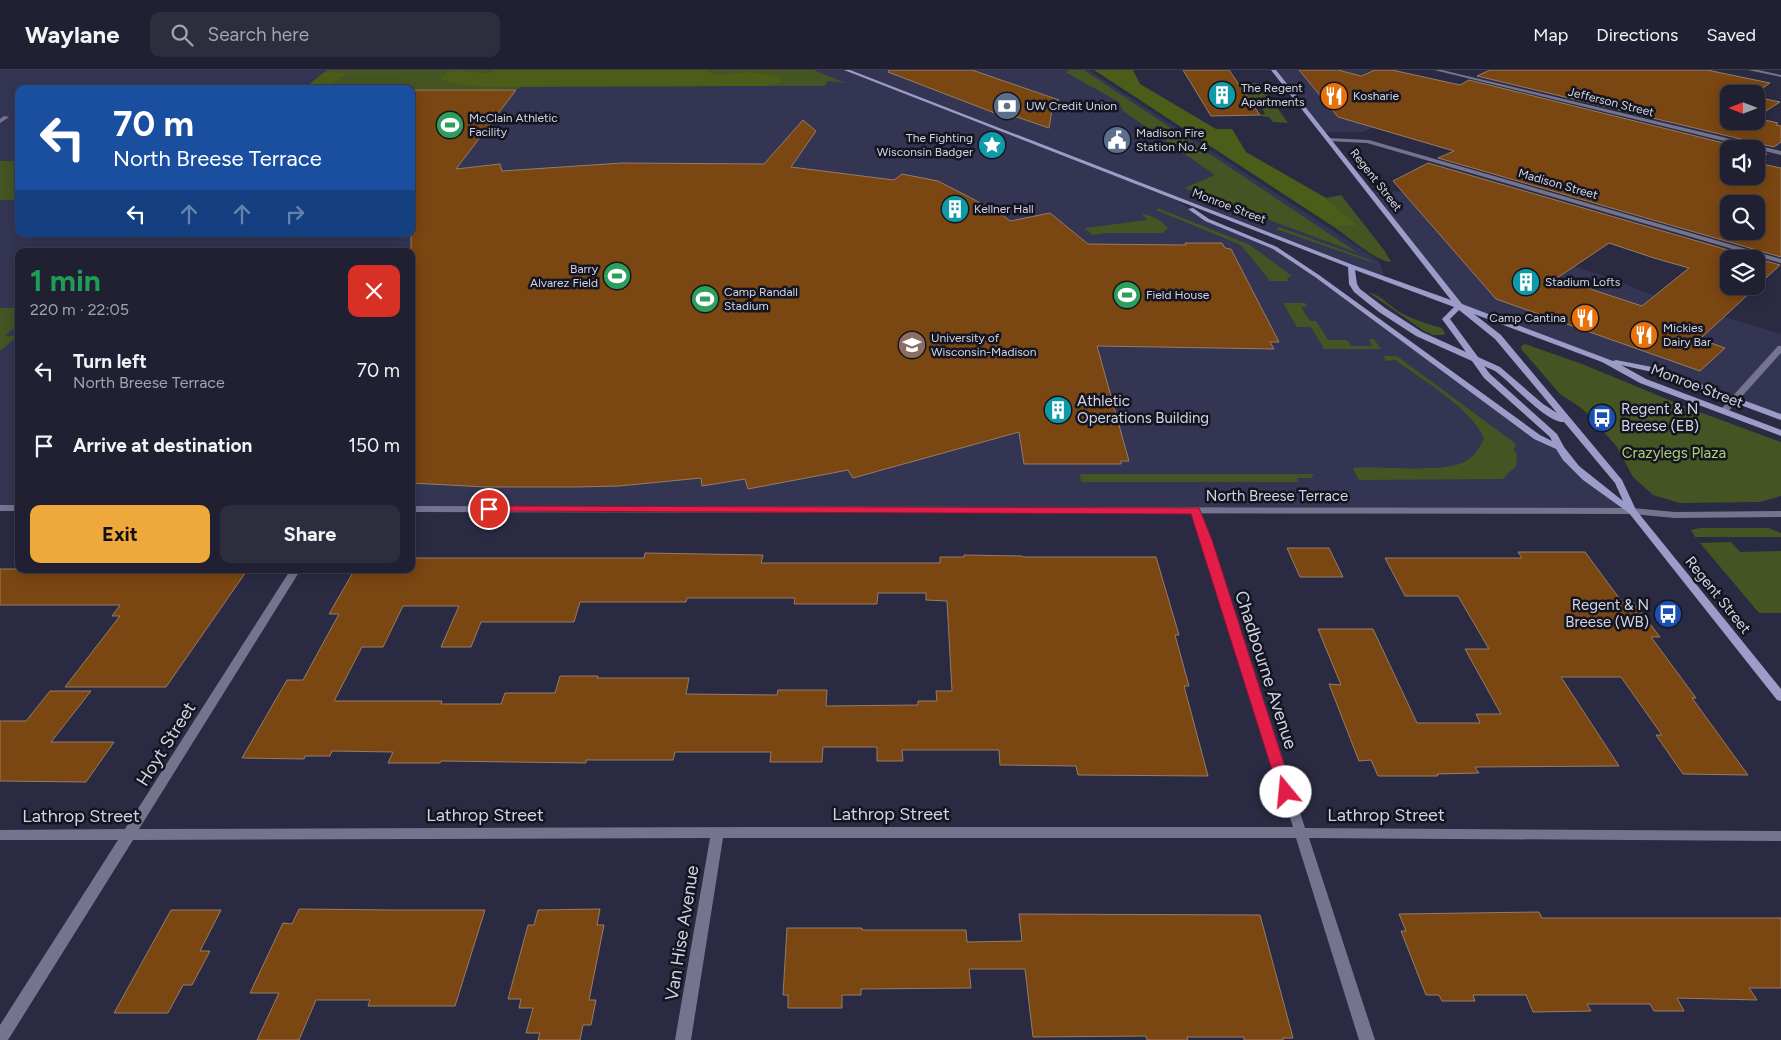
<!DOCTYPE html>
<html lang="en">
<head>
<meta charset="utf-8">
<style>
  body { margin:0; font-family:Figtree,sans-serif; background:#2d2d3e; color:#f1f3f6; height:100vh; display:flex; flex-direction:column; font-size:19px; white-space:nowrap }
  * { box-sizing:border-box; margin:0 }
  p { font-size:16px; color:#a2a3ac }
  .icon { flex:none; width:28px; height:28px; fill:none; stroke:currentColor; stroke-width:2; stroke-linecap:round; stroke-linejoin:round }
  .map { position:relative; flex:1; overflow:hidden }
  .side { position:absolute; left:15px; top:178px; width:400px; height:325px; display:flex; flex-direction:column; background:#202032; border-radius:10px; box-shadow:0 2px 12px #0003,0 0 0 1px #3d3e4d }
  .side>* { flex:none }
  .guide { position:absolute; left:15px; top:15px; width:400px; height:152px; border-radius:10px; box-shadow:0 2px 12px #0003,0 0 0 1px #3d3e4d; background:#1a4fa0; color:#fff; overflow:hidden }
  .needle { width:32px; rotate:270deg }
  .fabs { position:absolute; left:1720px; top:15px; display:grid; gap:10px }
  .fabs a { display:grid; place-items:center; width:45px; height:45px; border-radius:10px; background:#202032; box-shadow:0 2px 12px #0003,0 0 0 1px #3d3e4d; font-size:25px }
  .pin { position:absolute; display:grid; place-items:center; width:42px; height:42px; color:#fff; margin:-21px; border:2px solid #fff; border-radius:50%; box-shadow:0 1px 5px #0007 }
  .me { position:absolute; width:55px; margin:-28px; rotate:343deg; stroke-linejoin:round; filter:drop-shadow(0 0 4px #0008) }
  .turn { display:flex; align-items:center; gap:18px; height:105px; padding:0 15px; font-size:22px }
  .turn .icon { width:65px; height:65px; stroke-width:2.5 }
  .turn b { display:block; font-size:35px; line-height:42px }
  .lanes { display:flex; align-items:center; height:48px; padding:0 15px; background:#0003; justify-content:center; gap:25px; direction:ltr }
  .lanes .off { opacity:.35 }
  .round { display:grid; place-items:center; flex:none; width:52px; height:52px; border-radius:10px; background:#2d2d3e }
  .overview { display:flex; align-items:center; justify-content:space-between; height:85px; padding:0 15px }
  h1 { font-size:30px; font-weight:700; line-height:38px; color:#1e9e55 }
  .primary-button { display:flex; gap:10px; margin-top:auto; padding:10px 15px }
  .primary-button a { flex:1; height:58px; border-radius:10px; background:#eea83c; color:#111; font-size:20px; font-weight:700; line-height:58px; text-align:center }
  .primary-button a+a { background:#2d2d3e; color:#f1f3f6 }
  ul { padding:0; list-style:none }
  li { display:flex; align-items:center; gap:15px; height:75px; padding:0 15px }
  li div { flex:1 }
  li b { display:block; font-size:19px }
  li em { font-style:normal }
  header { display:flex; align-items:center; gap:30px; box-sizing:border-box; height:70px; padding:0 25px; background:#202032; border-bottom:1px solid #3d3e4d }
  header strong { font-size:24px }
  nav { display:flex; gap:28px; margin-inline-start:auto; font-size:18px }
  .search { width:350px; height:45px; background:#2d2d3e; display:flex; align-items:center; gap:12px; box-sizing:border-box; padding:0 18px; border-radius:10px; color:#a2a3ac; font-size:19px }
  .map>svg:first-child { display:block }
</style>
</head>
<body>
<header>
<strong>Waylane</strong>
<div class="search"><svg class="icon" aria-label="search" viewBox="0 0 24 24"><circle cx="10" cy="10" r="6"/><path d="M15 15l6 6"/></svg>Search here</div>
<nav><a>Map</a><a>Directions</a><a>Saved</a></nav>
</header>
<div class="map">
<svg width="1781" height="970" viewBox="0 0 1781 970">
  <rect width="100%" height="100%" fill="#2a2b43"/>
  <!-- built -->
  <path fill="#333553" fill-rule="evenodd" d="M 0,0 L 1089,0 L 1379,191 L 1385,209 L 1174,129 L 1207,150 L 1275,178 L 1510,345 L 1558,377 L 1590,412 L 1632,441 L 411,439 L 411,181 L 19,181 L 19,438 L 0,438 ZM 19,19 L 411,19 L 411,164 L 19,164 Z
    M 1273,0 L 1372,0 L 1337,14 L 1421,37 L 1363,62 L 1322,62 Z
    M 1370,121 L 1413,122 L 1522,179 L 1610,208 L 1652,225 L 1781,264 L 1781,347 L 1654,300 L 1605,290 L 1459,236 Z"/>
  <!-- green -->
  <path fill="#455423" d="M 327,0 L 814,0 L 845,13 L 828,11 L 824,16 L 520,16 L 518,19 L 496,20 L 303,19 Z
    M 1070,0 L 1084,0 L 1358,183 L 1184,118 L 1215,105 L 1123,41 L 1119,32 L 1065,2 Z
    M 1244,13 L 1258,13 L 1270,28 L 1246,28 L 1237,15 L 1245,15 Z
    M 1261,36 L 1276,36 L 1288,53 L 1273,52 L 1269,47 L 1260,46 L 1259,45 L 1265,44 Z
    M 0,91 L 19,91 L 19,130 L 0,130 Z
    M 1341,125 L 1384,180 L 1391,192 C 1377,192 1347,166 1334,157 L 1356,156 L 1326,128 Z
    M 1158,138 L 1250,175 L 1292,206 L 1287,208 L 1289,211 L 1270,211 L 1241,175 L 1156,140 Z
    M 1142,144 C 1151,145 1164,151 1168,159 L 1162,163 L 1108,163 L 1092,165 L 1085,158 L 1147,150 Z
    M 1279,157 L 1370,190 L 1374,193 L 1276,159 Z
    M 1368,222 C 1381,225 1387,234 1398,241 C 1411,249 1427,254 1442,258 L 1445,263 L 1444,265 L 1433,265 L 1424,261 Z
    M 1283,233 L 1305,233 L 1307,237 L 1301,237 L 1310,251 L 1316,251 L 1328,270 L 1347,270 L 1351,276 L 1372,276 L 1369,269 L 1374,269 L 1381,279 L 1324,279 L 1311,257 L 1297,257 Z
    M 0,238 L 19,238 L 19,254 L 5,266 L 18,266 L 0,281 Z
    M 1525,274 L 1582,294 L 1686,337 L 1781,372 L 1781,426 L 1760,432 L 1680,433 L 1653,425 L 1633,407 L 1617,377 L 1591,347 L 1580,337 L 1560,324 L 1522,280 L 1521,276 Z
    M 1383,286 L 1397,286 L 1516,374 L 1514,379 L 1517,385 L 1516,397 L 1507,404 L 1504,409 L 1359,410 L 1353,399 L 1354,398 C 1381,396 1443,403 1464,392 C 1474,387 1479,379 1484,369 C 1472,338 1422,310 1395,290 L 1386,291 Z
    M 1080,404 L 1314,404 L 1311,408 L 1297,408 L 1298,412 L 1081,412 Z
    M 1700,458 L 1769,458 L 1781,463 L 1781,467 L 1695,467 L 1691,460 Z
    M 1731,472 L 1740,482 L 1781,481 L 1781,543 L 1759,543 L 1700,473 Z"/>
  <!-- forest -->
  <path fill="#4b5d19" d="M 452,0 C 465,0 478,4 490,3 L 492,0 L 707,0 L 716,5 L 749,2 L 778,6 L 782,10 L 779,13 L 766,16 L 486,17 L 463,15 L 442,10 L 442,7 Z
    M 1094,0 L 1133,0 L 1140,14 L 1216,59 L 1232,59 L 1246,82 L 1326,128 L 1357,156 L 1334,157 Z
    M 325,2 L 346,3 L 326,19 L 303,19 Z"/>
  <!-- building -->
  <path fill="#7a4612" stroke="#957c68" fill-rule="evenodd" d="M 889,0 L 972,0 L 1059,30 L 1050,33 L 1053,34 L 1049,58 L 1011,45 L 1005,47 L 888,2 Z
    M 1183,0 L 1229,0 L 1260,45 L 1211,46 Z
    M 1299,0 L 1338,0 L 1361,6 L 1375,0 L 1392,0 L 1460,15 L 1469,10 L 1748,79 L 1729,79 L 1729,106 L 1756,106 L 1756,81 L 1767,84 L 1757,93 L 1781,98 L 1781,187 L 1438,88 L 1454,81 L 1338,47 ZM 1729,134 L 1756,134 L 1756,161 L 1729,161 Z
    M 1490,0 L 1707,0 L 1770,13 L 1754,24 L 1729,24 L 1729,51 L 1756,51 L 1756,48 L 1778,53 L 1776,55 L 1781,56 L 1781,72 L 1774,77 L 1477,6 Z
    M 411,20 L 516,20 L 456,99 L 500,94 L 502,101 L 622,93 L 764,94 L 803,50 L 816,61 L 791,97 L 894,110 L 902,104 L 938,111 L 1000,143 L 1010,151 L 1050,143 L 1088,174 L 1186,175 L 1185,173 L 1222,173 L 1225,178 L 1231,179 L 1279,272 L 1270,272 L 1274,279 L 1097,276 L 1129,391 L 1121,391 L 1121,394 L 1024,394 L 1019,362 L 853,408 L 848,400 L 748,419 L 745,409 L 702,416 L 701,408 L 619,416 L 577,417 L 485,417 L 411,413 Z
    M 1756,27 L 1780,32 L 1756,47 Z
    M 1428,93 L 1780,195 L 1700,269 L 1725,278 L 1700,301 L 1496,229 L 1393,111 ZM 1609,173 L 1654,188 L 1689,198 L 1642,236 L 1557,208 ZM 1729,189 L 1756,189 L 1756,216 L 1729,216 Z
    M 1287,478 L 1329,478 L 1343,507 L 1300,507 Z
    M 1518,482 L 1585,482 L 1622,532 L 1633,532 L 1660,567 L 1651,567 L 1696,628 L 1692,628 L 1748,705 L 1683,704 L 1656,665 L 1662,665 L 1621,607 L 1561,607 L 1619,696 L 1475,697 L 1479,703 L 1437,704 L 1438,706 L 1378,706 L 1371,690 L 1359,691 L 1329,614 L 1341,615 L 1318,559 L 1373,559 L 1417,653 L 1480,653 L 1476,644 L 1501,644 L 1465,579 L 1489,579 L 1458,526 L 1405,526 L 1385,488 L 1522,488 Z
    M 645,483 L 763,485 L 761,493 L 940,493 L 940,487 L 964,487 L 964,485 L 1022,486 L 1023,487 L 1156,487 L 1179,565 L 1175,565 L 1189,616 L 1184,616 L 1208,706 L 1078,705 L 1076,696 L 1000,695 L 999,680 L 902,680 L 903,691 L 877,691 L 877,677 L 823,677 L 822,692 L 770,692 L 771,682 L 675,682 L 673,690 L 586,690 L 586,693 L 441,691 L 440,693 L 388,693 L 393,682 L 332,681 L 330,686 L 305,686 L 304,689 L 242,688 L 287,610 L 303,610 L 339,544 L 329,544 L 355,499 L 411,499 L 411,488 L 644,488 ZM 878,523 L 926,523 L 926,530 L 947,531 L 952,621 L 936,621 L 937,631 L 918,631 L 918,635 L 826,636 L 827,620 L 778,620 L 777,625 L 686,624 L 689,608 L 597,608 L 598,606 L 560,606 L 555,623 L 505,623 L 501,634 L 441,634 L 442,631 L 334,631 L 362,577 L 383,577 L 403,536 L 459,536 L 441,577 L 471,577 L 481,552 L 574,552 L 580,532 L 686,532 L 687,528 L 795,528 L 794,534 L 877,534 Z
    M 0,499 L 248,499 L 166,617 L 65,617 L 120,546 L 112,546 L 120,535 L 0,535 Z
    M 50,621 L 91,621 L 51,672 L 114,672 L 86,712 L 0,711 L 0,651 L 26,651 Z
    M 299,839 L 391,840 L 485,840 L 455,936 L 368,936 L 370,930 L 316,930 L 299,970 L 257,970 L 279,923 L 250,923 L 283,853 L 292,854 Z
    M 600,839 L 597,855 L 604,855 L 589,930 L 596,930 L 591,955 L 583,955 L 580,970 L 538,970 L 540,963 L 526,963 L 533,938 L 519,938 L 521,929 L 508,929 L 528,855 L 534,855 L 538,840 Z
    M 171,840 L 221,840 L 200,881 L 210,881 L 192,915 L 183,915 L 168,943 L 114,943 Z
    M 1539,842 L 1542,848 L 1781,848 L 1781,918 L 1749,918 L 1757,930 L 1677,928 L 1684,941 L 1654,941 L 1650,934 L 1587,934 L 1591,941 L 1533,942 L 1526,925 L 1473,925 L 1475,931 L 1442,931 L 1439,925 L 1426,925 L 1401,861 L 1406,861 L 1399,844 Z
    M 1019,844 L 1260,845 L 1293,968 L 1283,968 L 1283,970 L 1244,970 L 1244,967 L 1187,967 L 1188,970 L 1147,970 L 1146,966 L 1033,967 L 1025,899 L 969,899 L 971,918 L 861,919 L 861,925 L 842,925 L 842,938 L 788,938 L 788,925 L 783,925 L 787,858 L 862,858 L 862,860 L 966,860 L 967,872 L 1022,871 Z"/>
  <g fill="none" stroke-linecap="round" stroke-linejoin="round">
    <!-- minor -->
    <path fill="#75748f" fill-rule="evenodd" d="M 1434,0 L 1442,0 L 1781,81 L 1781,85 Z
      M 1748,0 L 1758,0 L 1781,5 L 1781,7 Z
      M 4,46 L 9,47 L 0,53 L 0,49 Z
      M 1328,68 L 1369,70 L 1781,189 L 1781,193 L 1367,73 L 1326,71 L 1326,69 Z
      M 1778,276 L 1781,276 L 1781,283 L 1727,343 L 1721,343 L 1721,339 Z
      M 1195,437 L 1200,440 L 1212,470 L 1305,758 L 1781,761 L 1781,771 L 1309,768 L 1375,970 L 1359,970 L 1296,768 L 723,768 L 691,970 L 675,970 L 710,768 L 133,770 L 8,970 L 0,970 L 0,955 L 118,770 L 0,770 L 0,760 L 125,759 L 291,499 L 301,499 L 139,759 L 767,757 L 1293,757 L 1202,470 L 1190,440 Z"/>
    <!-- tertiary -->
    <path fill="#75748f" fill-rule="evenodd" d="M 0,435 L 19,435 L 19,441 L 0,441 Z
      M 411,436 L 1632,438 L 1675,442 L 1781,441 L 1781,447 L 1675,448 L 1632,444 L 411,442 Z"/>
    <!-- secondary -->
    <path fill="#9d9bc7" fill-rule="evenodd" d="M 844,0 L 850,0 L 1353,195 L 1451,230 L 1271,0 L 1276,0 L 1462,234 L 1613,291 L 1616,290 L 1657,298 L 1781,344 L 1781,350 L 1652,302 L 1621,295 L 1646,309 L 1781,360 L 1781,366 L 1640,313 L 1602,292 L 1474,244 L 1501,265 L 1622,410 L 1636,440 L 1781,619 L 1781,631 L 1777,630 L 1629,443 L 1583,410 L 1563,390 L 1556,379 L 1534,369 L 1315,207 L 1273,179 L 1205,151 L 1188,139 L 1193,138 L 1209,149 L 1277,177 L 1319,205 L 1540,365 L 1552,371 L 1550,367 L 1484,308 L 1472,291 L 1416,266 L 1379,242 L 1354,222 L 1349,214 L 1348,197 ZM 1355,200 L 1454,237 L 1442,249 L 1466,282 L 1422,262 L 1385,238 L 1360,219 L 1357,214 ZM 1459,240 L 1495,269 L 1557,343 L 1543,334 L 1500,297 L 1478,287 L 1450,249 ZM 1484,296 C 1487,298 1492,299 1495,301 C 1511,312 1546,353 1564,352 L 1615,413 L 1623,431 L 1579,396 L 1564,377 L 1557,364 L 1490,304 Z"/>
  </g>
  <!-- route -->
  <path fill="#e11d48" stroke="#92132f" d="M 489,436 L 1199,438 L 1212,470 L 1293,722 L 1291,726 L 1286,728 L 1281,726 L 1279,722 L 1191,444 L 485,441 L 484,439 L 485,437 Z"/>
  <!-- icons -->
  <defs>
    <symbol id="building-disc" viewBox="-11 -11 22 22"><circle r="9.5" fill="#0f9aa8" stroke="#141520"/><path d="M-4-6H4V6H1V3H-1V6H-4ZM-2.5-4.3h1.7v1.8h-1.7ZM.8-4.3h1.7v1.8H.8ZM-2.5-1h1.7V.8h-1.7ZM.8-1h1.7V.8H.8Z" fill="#fff"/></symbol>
    <symbol id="restaurant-disc" viewBox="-11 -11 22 22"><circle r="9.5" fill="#e8710a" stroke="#141520"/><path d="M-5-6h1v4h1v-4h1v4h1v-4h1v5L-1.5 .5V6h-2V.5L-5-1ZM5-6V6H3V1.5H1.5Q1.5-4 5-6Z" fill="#fff"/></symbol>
    <symbol id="bank-disc" viewBox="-11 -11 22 22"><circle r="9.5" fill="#5c6f8a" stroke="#141520"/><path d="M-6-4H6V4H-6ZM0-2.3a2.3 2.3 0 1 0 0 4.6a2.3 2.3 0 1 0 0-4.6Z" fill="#fff"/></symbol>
    <symbol id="stadium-disc" viewBox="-11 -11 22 22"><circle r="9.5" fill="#2e9e5b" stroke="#141520"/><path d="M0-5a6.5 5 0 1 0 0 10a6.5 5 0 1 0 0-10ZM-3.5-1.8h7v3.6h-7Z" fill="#fff"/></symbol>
    <symbol id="civic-disc" viewBox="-11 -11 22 22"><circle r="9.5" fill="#5c6f8a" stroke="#141520"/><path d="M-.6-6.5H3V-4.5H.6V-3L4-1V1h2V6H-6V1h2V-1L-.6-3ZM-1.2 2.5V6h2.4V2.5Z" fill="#fff"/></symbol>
    <symbol id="sight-disc" viewBox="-11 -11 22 22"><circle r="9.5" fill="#0f9aa8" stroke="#141520"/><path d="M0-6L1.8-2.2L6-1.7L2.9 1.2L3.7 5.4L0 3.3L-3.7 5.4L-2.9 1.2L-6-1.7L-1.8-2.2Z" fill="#fff"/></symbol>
    <symbol id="university-disc" viewBox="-11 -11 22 22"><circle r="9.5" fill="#8d6e63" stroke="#141520"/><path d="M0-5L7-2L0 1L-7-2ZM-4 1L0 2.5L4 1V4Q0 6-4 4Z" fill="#fff"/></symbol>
    <symbol id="bus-disc" viewBox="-11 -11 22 22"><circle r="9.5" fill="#1a4fb4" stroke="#141520"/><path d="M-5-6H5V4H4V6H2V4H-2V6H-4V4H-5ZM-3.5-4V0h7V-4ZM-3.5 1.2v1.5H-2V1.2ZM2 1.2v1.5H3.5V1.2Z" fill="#fff"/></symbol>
  </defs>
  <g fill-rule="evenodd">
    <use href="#building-disc" x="1206" y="9" width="32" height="32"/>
    <use href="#restaurant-disc" x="1318" y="10" width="32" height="32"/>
    <use href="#bank-disc" x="991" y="20" width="32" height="32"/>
    <use href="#stadium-disc" x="434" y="39" width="32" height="32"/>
    <use href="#civic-disc" x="1101" y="54" width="32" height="32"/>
    <use href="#sight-disc" x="976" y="59" width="32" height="32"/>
    <use href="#building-disc" x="939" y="123" width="32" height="32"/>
    <use href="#stadium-disc" x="601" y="190" width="32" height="32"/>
    <use href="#building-disc" x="1510" y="196" width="32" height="32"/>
    <use href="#stadium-disc" x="1111" y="209" width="32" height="32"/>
    <use href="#stadium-disc" x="689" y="213" width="32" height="32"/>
    <use href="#restaurant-disc" x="1569" y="232" width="32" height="32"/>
    <use href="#restaurant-disc" x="1628" y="249" width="32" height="32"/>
    <use href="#university-disc" x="896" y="259" width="32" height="32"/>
    <use href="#building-disc" x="1042" y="324" width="32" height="32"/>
    <use href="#bus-disc" x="1586" y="332" width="32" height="32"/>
    <use href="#bus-disc" x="1652" y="528" width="32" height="32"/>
  </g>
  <g text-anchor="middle" stroke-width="5" stroke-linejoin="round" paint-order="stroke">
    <!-- far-poi labels -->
    <g font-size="12" fill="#d2d4e3" stroke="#141520" text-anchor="start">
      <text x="1241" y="22">The Regent<tspan x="1241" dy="14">Apartments</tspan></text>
      <text x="1353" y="30">Kosharie</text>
      <text x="1026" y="40">UW Credit Union</text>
      <text x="469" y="52">McClain Athletic<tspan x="469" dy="14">Facility</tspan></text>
      <text x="1136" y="67">Madison Fire<tspan x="1136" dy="14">Station No. 4</tspan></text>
      <text x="973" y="72" text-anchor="end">The Fighting<tspan x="973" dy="14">Wisconsin Badger</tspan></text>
      <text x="974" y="143">Kellner Hall</text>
      <text x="598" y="203" text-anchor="end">Barry<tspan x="598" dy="14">Alvarez Field</tspan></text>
      <text x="1545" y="216">Stadium Lofts</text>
      <text x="724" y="226">Camp Randall<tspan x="724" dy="14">Stadium</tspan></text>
      <text x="1146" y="229">Field House</text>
      <text x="1566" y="252" text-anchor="end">Camp Cantina</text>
      <text x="1663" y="262">Mickies<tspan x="1663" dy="14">Dairy Bar</tspan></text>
      <text x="931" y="272">University of<tspan x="931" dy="14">Wisconsin-Madison</tspan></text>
    </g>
    <!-- far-street labels -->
    <g font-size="12" fill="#d2d4e3" stroke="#141520">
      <text transform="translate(1611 32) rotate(14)" y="4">Jefferson Street</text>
      <text transform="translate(1376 110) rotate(52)" y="4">Regent Street</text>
      <text transform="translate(1558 114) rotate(16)" y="4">Madison Street</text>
      <text transform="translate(1229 136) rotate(21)" y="4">Monroe Street</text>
    </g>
    <!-- street labels -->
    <g font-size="15" fill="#d2d4e3" stroke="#141520">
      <text transform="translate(1697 316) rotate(21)" y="5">Monroe Street</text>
      <text x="1277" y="431">North Breese Terrace</text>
      <text transform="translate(1718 525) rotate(51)" y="5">Regent Street</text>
    </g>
    <!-- poi labels -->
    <g font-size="15" fill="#d2d4e3" stroke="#141520" text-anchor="start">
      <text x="1077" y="336">Athletic<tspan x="1077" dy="17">Operations Building</tspan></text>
      <text x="1621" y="344">Regent &amp; N<tspan x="1621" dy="17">Breese (EB)</tspan></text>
      <text x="1649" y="540" text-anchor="end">Regent &amp; N<tspan x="1649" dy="17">Breese (WB)</tspan></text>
    </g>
    <!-- park labels -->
    <g font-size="15" fill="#b2cf71" stroke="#141520">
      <text x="1674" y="388">Crazylegs Plaza</text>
    </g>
    <!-- near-street labels -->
    <g font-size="18" fill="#d2d4e3" stroke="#141520">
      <text transform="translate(1266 600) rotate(72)" y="6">Chadbourne Avenue</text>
      <text transform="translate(166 674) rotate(-58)" y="6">Hoyt Street</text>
      <text x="891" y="750">Lathrop Street</text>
      <text x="485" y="751">Lathrop Street</text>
      <text x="1386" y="751">Lathrop Street</text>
      <text x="81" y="752">Lathrop Street</text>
      <text transform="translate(682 863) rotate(-81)" y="6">Van Hise Avenue</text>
    </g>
  </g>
</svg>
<div class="fabs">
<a><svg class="needle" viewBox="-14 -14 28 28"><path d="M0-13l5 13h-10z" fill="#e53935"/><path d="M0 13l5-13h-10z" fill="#a2a3ac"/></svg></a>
<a><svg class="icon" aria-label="sound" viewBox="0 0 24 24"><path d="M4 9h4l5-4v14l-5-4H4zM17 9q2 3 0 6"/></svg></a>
<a><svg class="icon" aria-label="search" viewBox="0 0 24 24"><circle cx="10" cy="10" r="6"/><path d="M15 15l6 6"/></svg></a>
<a><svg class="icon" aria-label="layers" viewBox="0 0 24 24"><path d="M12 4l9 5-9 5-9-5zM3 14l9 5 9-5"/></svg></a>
</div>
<div class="pin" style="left:489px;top:439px;background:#d93025"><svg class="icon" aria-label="arrive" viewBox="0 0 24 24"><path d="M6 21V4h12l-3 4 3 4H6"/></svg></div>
<svg class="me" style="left:1286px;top:722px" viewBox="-20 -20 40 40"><circle r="19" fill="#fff"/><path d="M0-13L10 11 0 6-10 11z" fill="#e11d48"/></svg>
<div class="guide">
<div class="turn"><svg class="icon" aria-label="left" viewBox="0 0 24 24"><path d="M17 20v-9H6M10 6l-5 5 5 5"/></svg><div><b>70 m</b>North Breese Terrace</div></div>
<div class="lanes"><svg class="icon" aria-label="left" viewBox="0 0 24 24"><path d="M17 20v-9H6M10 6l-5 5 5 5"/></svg><svg class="icon off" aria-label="ahead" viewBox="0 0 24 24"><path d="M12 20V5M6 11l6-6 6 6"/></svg><svg class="icon off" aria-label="ahead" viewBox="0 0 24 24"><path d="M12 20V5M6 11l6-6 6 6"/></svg><svg class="icon off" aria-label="right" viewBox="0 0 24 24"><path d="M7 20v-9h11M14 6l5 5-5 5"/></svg></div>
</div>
<section class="side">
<div class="overview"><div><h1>1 min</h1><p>220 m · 22:05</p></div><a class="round" style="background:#d93025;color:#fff"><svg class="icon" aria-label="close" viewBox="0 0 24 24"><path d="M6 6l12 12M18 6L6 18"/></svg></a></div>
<ul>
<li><svg class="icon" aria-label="left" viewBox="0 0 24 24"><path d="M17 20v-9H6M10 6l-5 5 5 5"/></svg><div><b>Turn left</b><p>North Breese Terrace</p></div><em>70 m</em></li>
<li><svg class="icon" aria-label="arrive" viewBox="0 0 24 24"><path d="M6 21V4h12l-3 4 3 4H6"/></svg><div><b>Arrive at destination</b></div><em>150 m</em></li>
</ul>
<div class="primary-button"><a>Exit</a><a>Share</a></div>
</section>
</div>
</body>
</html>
